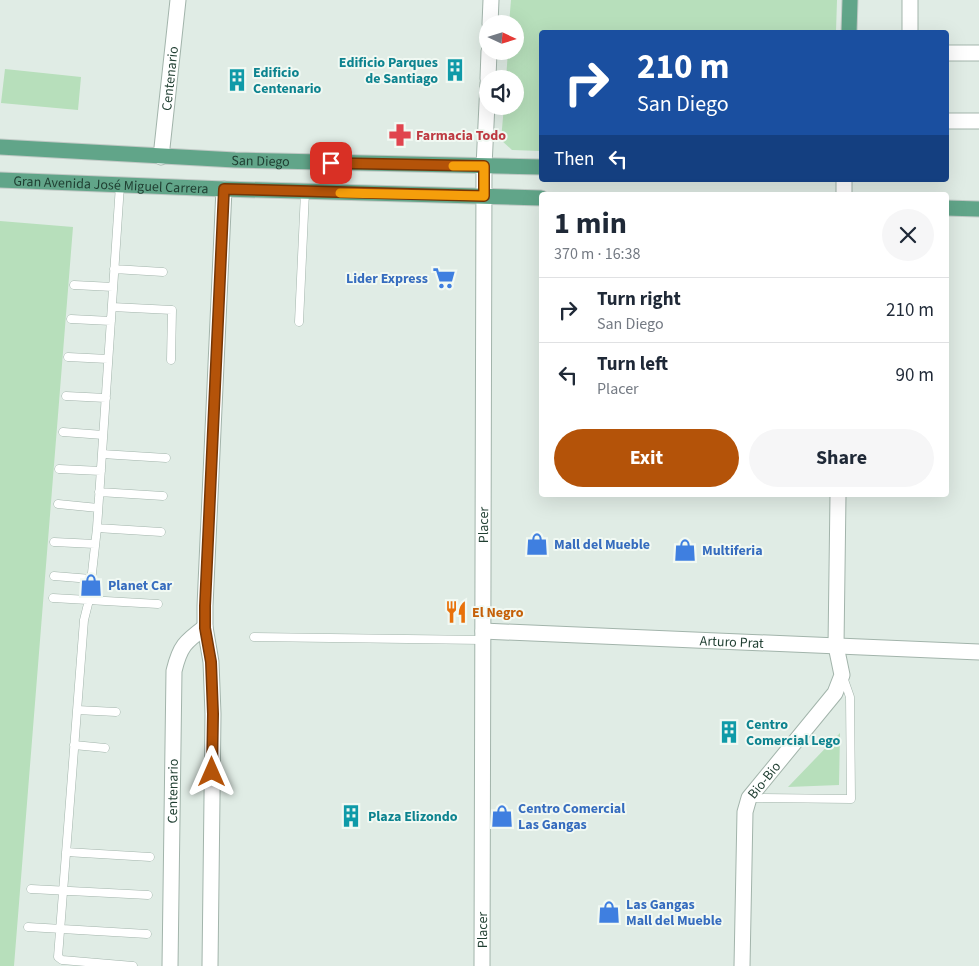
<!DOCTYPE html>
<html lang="en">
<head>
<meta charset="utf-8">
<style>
  body { margin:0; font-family:"Source Sans 3",sans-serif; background:#f6f6f7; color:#1f2937; height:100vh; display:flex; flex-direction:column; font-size:19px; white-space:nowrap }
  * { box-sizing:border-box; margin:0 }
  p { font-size:16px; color:#747a83 }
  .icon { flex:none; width:28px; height:28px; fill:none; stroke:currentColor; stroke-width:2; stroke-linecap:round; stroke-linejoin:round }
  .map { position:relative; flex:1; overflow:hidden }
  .details { position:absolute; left:539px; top:192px; width:410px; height:305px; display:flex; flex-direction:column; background:#fff; border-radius:5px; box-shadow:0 5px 20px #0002 }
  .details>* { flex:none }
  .hud { position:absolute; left:539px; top:30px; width:410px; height:152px; border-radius:5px; box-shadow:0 5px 20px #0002; background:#1a4fa0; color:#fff; overflow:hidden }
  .needle { width:32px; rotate:94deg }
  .fabs { position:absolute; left:479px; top:15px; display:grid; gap:10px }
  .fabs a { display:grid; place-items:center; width:45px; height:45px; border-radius:50%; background:#fff; box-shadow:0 5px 20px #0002; font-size:25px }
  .pin { position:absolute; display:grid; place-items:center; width:42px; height:42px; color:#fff; margin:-21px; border-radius:10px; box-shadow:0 2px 8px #0006 }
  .me { position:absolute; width:55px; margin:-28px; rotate:0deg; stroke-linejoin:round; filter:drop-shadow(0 0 4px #0008) }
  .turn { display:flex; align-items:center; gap:18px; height:105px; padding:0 15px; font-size:22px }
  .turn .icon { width:65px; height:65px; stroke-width:2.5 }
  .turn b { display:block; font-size:35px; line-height:42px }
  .then { display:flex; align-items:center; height:48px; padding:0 15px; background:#0003; gap:10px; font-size:19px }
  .round { display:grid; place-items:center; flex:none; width:52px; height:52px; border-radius:26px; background:#f6f6f7 }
  .headline { display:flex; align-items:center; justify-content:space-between; height:85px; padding:0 15px }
  h1 { font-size:30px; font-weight:700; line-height:38px }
  .action { display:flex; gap:10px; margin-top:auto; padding:10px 15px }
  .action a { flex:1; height:58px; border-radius:30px; background:#b45309; color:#fff; font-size:20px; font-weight:700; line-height:58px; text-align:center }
  .action a+a { background:#f6f6f7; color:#1f2937 }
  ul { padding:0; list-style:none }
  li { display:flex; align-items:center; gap:15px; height:65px; padding:0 15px; border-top:1px solid #e0e1e3 }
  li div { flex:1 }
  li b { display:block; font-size:19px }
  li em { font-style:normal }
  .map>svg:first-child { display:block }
</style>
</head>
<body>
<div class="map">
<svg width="979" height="966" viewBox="0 0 979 966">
  <rect width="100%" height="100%" fill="#e0ece5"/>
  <!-- green -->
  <path fill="#b7dfbb" d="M 511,0 L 837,0 L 836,32 L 541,32 L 541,151 L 512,150 L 501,140 L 504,106 L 515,106 L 515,79 L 506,79 L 508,51 L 515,51 L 515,24 L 509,24 Z
    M 5,69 L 81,77 L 78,110 L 1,103 Z
    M 0,221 L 73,227 L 14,966 L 0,966 Z
    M 840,733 L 839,785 L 788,787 Z"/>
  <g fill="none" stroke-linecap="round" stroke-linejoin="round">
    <defs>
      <path id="service" d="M 120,185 L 97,528 L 89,600 L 84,620 L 58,957 L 62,960 L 133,966
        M 114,269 L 163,272
        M 74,285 L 113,287
        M 112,307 L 172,310 L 171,360
        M 71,319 L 111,321
        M 299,322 L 305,192
        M 68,357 L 108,359
        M 66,396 L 106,398
        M 63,432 L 103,435
        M 102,454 L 166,458
        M 59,469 L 101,471
        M 99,492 L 163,496
        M 58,504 L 98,508
        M 97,528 L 161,532
        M 54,542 L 95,544
        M 54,576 L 91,579
        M 53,598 L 158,604
        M 254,637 L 483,640
        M 77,710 L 116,712
        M 74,745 L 105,748
        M 750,798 L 851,799 L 850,697 L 843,677
        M 66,852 L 150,857
        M 31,889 L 148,895
        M 28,927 L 147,934"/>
      <g id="minor">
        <path d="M 910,0 L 910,32"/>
        <path d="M 490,24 L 491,0"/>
        <path d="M 946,53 L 979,53"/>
        <path d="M 488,79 L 489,51"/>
        <path d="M 946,121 L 979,121"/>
        <path id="s1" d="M 161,157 L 178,0"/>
        <path d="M 484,166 L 488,83"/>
        <path id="s2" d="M 170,966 L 174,671 C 180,646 185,642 205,627"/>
        <path d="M 210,966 L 213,714 L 211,662 L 205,627 L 205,606 L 224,189"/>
      </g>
      <g id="tertiary">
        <path d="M 844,195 L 844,180"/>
        <path id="s3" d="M 483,631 L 979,652"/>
        <path id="s4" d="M 482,966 L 484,166"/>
        <path id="s5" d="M 742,966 L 745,812 L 749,798 L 835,693 L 842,675 L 836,646 L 838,495"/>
      </g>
      <g id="primary">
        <path d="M 849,32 L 850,0"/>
        <path id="s6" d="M 0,147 L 235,160 L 541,167"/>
        <path id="s7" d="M 0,180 L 224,189 L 541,198"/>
        <path d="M 946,208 L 979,209"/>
      </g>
    </defs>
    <!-- service casing -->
    <use href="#service" stroke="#a2b4ab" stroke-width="9"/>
    <!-- minor casing -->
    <use href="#minor" stroke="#a2b4ab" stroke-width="17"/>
    <!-- tertiary casing -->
    <use href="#tertiary" stroke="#a2b4ab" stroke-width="17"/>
    <!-- primary casing -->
    <use href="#primary" stroke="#c0c9c5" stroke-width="17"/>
    <!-- service -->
    <use href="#service" stroke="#fff" stroke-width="8"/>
    <!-- minor -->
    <use href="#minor" stroke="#fff" stroke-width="15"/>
    <!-- tertiary -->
    <use href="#tertiary" stroke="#fff" stroke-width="15"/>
    <!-- primary -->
    <use href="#primary" stroke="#61a589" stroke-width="15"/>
  </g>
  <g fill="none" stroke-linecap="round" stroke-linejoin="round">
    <defs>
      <path id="route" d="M 212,772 L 213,714 L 211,662 L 205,628 L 205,606 L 224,189 L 484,196 L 484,166 L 331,163"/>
    </defs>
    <!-- route casing -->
    <use href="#route" stroke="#753606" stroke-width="12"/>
    <!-- route -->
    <use href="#route" stroke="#b45309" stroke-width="9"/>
    <!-- slow -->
    <path stroke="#f59e0b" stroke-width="9" d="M 340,193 L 484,196 L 484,166 L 453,166"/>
  </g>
  <!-- icons -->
  <defs>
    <symbol id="building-bare" viewBox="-9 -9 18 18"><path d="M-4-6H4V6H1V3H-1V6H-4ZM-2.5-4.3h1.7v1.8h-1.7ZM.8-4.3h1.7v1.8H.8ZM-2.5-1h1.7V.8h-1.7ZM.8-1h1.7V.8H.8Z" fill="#0f9aa8" stroke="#f1f9f3" stroke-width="2.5" paint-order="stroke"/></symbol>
    <symbol id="pharmacy-bare" viewBox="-9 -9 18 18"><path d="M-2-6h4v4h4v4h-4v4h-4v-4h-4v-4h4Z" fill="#e0444e" stroke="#f1f9f3" stroke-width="2.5" paint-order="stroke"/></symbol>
    <symbol id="supermarket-bare" viewBox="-9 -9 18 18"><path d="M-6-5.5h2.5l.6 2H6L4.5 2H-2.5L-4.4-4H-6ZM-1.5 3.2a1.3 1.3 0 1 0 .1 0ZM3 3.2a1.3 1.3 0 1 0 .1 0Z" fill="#3f7fe0" stroke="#f1f9f3" stroke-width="2.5" paint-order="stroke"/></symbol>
    <symbol id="shop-bare" viewBox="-9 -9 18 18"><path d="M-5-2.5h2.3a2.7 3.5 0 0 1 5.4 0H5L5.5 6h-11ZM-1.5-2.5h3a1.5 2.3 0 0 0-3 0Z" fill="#3f7fe0" stroke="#f1f9f3" stroke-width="2.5" paint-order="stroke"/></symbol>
    <symbol id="restaurant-bare" viewBox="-9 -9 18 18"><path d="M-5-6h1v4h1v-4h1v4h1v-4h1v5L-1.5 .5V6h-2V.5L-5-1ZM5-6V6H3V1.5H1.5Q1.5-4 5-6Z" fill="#e8710a" stroke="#f1f9f3" stroke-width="2.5" paint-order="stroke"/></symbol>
  </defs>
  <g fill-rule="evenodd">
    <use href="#building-bare" x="439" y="54" width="32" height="32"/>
    <use href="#building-bare" x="221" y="64" width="32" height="32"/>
    <use href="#pharmacy-bare" x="384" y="119" width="32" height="32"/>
    <use href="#supermarket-bare" x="428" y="262" width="32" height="32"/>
    <use href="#shop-bare" x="521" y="528" width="32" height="32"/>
    <use href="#shop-bare" x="669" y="534" width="32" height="32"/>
    <use href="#shop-bare" x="75" y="569" width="32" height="32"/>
    <use href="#restaurant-bare" x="440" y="596" width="32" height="32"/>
    <use href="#building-bare" x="713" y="716" width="32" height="32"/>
    <use href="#building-bare" x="335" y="800" width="32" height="32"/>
    <use href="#shop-bare" x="486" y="800" width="32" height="32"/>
    <use href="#shop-bare" x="593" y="896" width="32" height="32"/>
  </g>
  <g text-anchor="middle" stroke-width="4" stroke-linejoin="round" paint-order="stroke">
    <!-- culture labels -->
    <g font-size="14" font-weight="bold" fill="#0d838f" stroke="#f1f9f3" text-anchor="start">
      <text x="438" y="67" text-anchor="end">Edificio Parques<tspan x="438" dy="16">de Santiago</tspan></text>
      <text x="253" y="77">Edificio<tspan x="253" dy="16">Centenario</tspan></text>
      <text x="746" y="729">Centro<tspan x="746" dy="16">Comercial Lego</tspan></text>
      <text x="368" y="821">Plaza Elizondo</text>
    </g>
    <!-- street labels -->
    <g font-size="14" fill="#1f3e31" stroke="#f1f9f3">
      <text dy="5" stroke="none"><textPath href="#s1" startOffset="79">Centenario</textPath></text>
      <text dy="5" stroke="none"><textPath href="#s6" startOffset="261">San Diego</textPath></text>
      <text dy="5" stroke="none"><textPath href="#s7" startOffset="111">Gran Avenida José Miguel Carrera</textPath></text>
      <text dy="5" stroke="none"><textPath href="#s4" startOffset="441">Placer</textPath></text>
      <text dy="5" stroke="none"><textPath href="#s3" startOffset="249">Arturo Prat</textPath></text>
      <text dy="5" stroke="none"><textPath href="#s5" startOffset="192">Bio-Bio</textPath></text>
      <text dy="5" stroke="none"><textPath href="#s2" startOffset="175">Centenario</textPath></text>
      <text dy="5" stroke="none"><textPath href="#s4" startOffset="36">Placer</textPath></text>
    </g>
    <!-- health labels -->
    <g font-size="14" font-weight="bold" fill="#be3a42" stroke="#f1f9f3" text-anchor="start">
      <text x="416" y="140">Farmacia Todo</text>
    </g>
    <!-- shop labels -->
    <g font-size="14" font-weight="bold" fill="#366cbe" stroke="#f1f9f3" text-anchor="start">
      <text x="428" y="283" text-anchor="end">Lider Express</text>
      <text x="554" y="549">Mall del Mueble</text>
      <text x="702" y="555">Multiferia</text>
      <text x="108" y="590">Planet Car</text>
      <text x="518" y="813">Centro Comercial<tspan x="518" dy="16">Las Gangas</tspan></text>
      <text x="626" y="909">Las Gangas<tspan x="626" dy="16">Mall del Mueble</tspan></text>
    </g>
    <!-- food labels -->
    <g font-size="14" font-weight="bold" fill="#c56008" stroke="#f1f9f3" text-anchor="start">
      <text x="472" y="617">El Negro</text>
    </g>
  </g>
</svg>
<div class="fabs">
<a><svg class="needle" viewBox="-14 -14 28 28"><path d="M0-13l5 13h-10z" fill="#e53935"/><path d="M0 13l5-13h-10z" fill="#747a83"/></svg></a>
<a><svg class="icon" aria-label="sound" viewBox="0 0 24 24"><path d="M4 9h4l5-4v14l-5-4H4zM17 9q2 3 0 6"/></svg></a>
</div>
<div class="pin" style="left:331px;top:163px;background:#d93025"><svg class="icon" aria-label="arrive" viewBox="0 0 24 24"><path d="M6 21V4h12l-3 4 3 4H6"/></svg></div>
<svg class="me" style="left:212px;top:772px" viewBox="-20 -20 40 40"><path d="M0-17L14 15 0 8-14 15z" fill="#b45309" stroke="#fff" stroke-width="4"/></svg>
<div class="hud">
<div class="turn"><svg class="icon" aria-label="right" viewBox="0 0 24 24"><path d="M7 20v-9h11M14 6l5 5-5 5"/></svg><div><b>210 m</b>San Diego</div></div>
<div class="then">Then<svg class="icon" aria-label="left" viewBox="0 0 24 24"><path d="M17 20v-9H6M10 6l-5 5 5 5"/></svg></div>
</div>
<section class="details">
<div class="headline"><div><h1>1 min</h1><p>370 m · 16:38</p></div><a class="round"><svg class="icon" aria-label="close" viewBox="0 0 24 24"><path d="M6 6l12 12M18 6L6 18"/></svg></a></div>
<ul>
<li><svg class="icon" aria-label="right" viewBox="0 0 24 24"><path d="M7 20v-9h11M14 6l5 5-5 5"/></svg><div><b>Turn right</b><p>San Diego</p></div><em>210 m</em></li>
<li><svg class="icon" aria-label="left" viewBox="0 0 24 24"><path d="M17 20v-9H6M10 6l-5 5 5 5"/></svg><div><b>Turn left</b><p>Placer</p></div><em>90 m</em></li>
</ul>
<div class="action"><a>Exit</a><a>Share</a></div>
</section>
</div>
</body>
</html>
